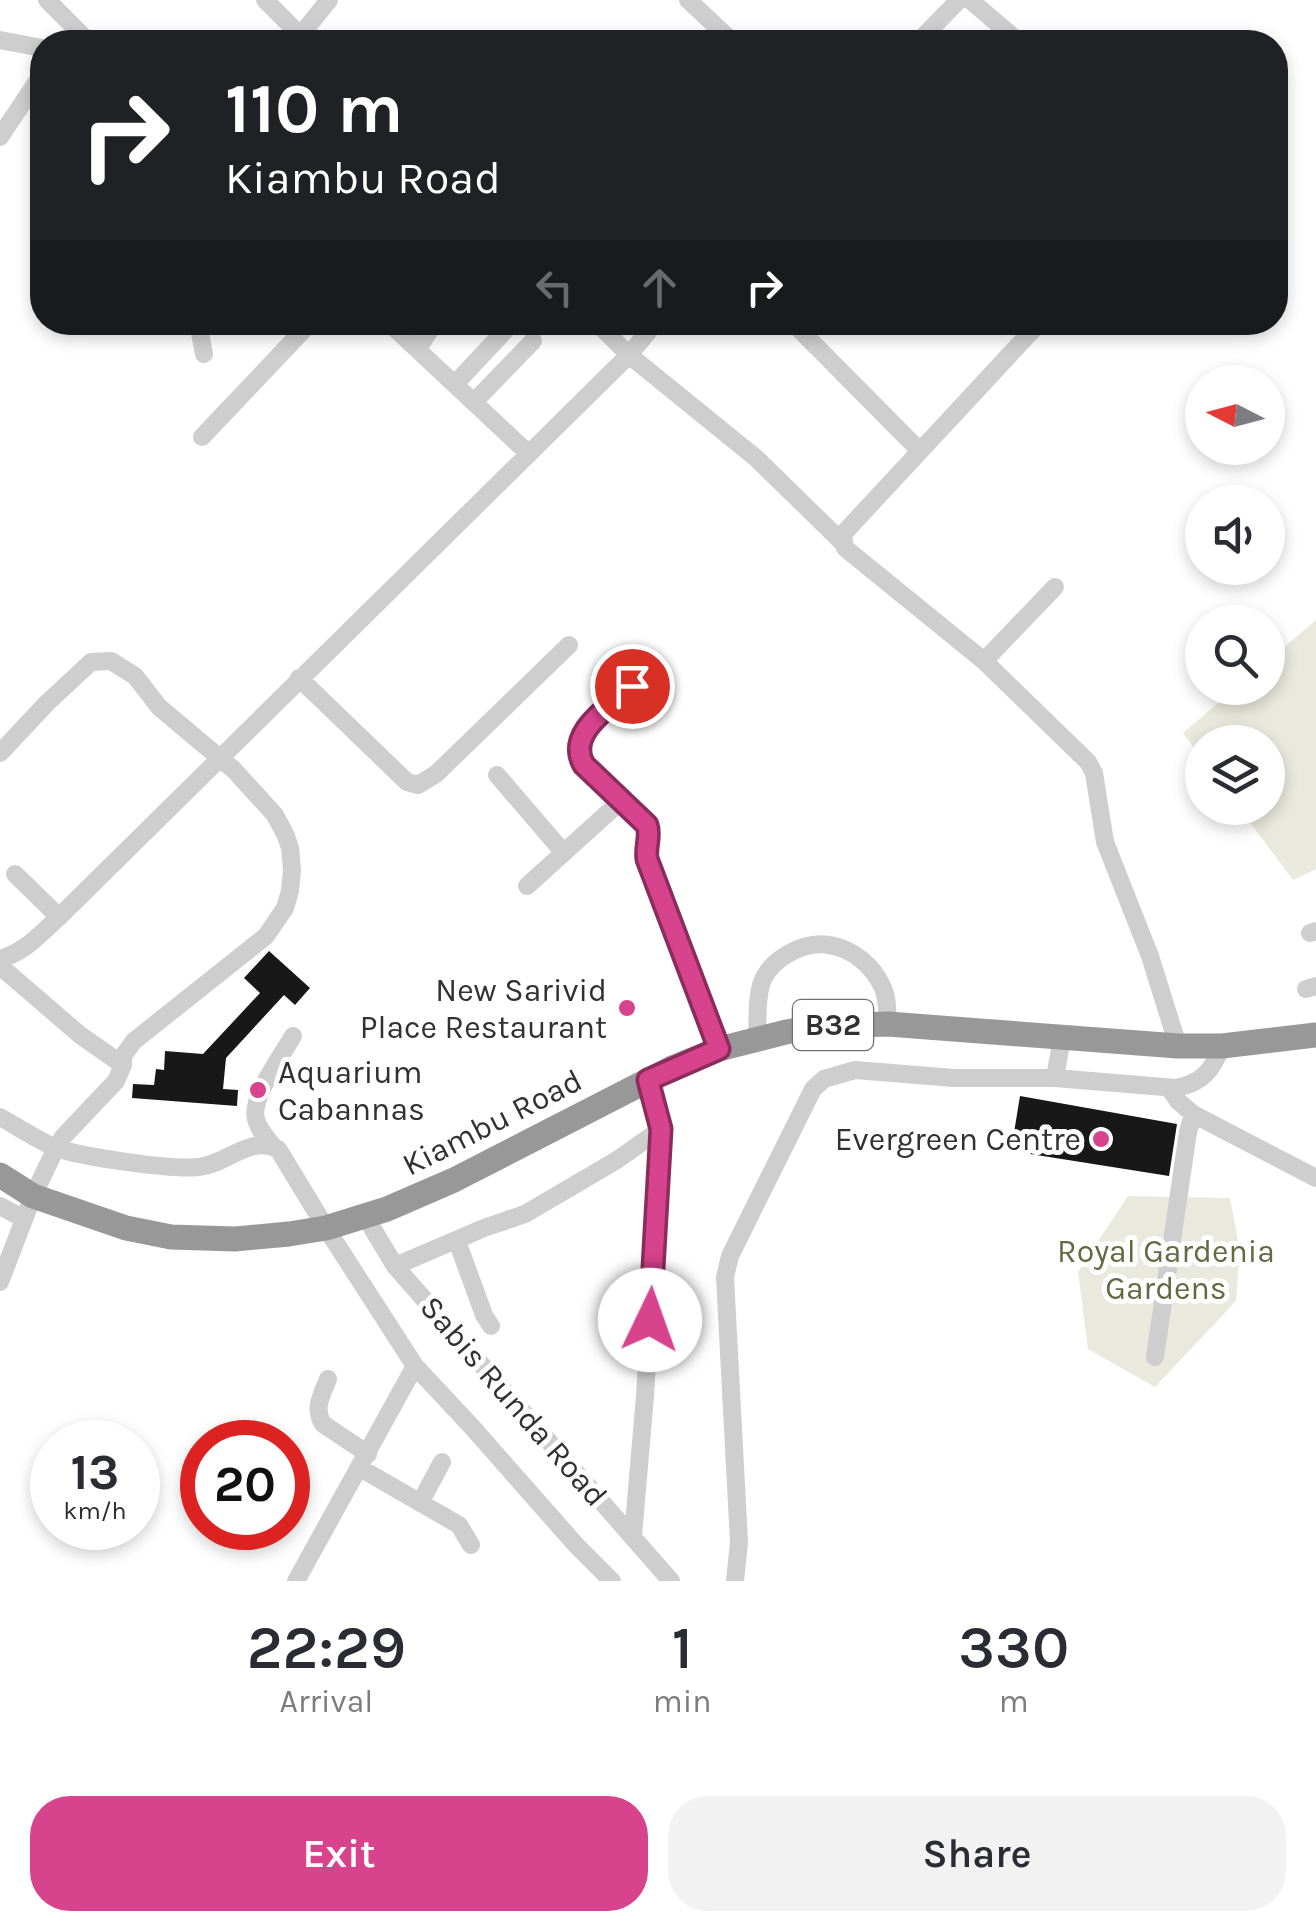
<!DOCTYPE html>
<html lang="en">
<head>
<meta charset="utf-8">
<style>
  body { margin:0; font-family:Karla,sans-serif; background:#f2f2f3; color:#2b2b33; height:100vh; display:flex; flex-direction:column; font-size:38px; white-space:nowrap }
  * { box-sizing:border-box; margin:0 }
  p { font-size:32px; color:#7c7c81 }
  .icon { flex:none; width:55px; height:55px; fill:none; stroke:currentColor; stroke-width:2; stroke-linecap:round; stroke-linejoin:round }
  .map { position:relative; height:1581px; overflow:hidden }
  .panel { display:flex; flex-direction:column; background:#fff; flex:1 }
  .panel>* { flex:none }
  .guide { position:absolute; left:30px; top:30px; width:1258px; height:305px; border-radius:40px; box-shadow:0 5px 15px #0003; background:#202124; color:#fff; overflow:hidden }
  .needle { width:65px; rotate:276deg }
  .buttons { position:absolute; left:1185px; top:365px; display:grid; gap:20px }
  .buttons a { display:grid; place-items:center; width:100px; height:100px; border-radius:50%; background:#fff; box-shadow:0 5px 15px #0003; font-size:50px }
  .speed { position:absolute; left:30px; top:1420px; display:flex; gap:20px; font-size:50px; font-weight:700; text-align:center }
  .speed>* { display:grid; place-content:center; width:130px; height:130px; border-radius:50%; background:#fff; box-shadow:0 5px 15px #0003; line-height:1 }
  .speed small { font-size:25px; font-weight:400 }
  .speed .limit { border:15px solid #d22; background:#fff; color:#111 }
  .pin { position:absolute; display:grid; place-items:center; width:85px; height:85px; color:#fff; margin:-42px; border:5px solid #fff; border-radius:50%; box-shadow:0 2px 10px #0007 }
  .me { position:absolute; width:110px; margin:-55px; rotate:3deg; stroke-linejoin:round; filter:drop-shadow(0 0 8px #0008) }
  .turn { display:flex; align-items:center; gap:35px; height:210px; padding:0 30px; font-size:45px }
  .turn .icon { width:130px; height:130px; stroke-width:2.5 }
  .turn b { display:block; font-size:70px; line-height:85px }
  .lanes { display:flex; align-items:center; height:95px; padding:0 30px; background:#0003; justify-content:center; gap:50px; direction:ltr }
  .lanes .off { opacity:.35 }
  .eta { display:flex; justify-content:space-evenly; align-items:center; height:170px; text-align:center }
  .eta b { font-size:60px; font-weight:600; line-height:70px }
  .action { display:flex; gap:20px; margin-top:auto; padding:20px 30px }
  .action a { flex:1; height:115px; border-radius:40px; background:#d8438d; color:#fff; font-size:40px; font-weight:600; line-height:115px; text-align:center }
  .action a+a { background:#f2f2f3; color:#2b2b33 }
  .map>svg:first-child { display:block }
</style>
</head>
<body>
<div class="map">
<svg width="1316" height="1581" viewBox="0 0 1316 1581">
  <rect width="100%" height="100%" fill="#fff"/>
  <!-- green -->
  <path fill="#e9e9dd" d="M 1316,620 L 1316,869 L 1293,880 L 1239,808 L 1268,808 L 1268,742 L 1202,742 L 1202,759 L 1183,733 L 1236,688 L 1268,688 L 1268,661 Z
    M 1128,1196 L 1230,1198 L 1240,1252 L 1236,1301 L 1155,1387 L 1088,1349 L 1078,1272 Z"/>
  <!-- building -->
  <path fill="#181818" d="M 269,951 L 310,988 L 295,1005 L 284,995 L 226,1058 L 223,1089 L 238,1090 L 237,1106 L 132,1098 L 133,1084 L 154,1085 L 156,1069 L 164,1070 L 165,1051 L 203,1054 L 260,993 L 244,978 Z
    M 1020,1096 L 1177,1124 L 1169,1176 L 1011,1151 Z"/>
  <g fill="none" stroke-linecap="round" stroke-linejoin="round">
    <!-- minor -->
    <path stroke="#cecece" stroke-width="18" d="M 47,0 L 89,42
      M 265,0 L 307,42
      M 688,0 L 733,42
      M 970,0 L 1019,42
      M 300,36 L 329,0
      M 0,40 L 42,48
      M 918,42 L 959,0
      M 0,137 L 42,74
      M 198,322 L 204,354
      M 388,322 L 529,454
      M 596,322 L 629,355 L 756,458 L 842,542
      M 792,322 L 920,451
      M 1040,322 L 843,534 L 845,548 L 984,661 L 1088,762 L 1094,773 L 1105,842 L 1150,956 L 1178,1046
      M 418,349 L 430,330 L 424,322
      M 455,384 L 513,322
      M 474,402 L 533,341
      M 202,437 L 311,322
      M 984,661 L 1055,587
      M 299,678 L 407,782 L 418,785 L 436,774 L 569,645
      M 632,686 C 611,705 565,733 584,765 L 647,825 C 651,836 645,847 647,859 L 719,1049
      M 0,753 L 47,703 L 91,662 L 111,661 L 135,676 L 159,707 L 234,770 L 275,815 L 286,836 L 290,848 L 292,870 L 290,891 L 285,908 L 266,936 L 134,1041 L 123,1056 L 123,1065 L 116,1081 L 63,1137 L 56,1148 L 33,1196 L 0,1282
      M 497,775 L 564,853
      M 15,874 L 59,917
      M 527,886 L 622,800
      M 1310,933 L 1316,931
      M 0,959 C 25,952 40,934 59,917 L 629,355 L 656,322
      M 0,966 L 80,1035 L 123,1065
      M 1306,989 L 1316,986
      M 757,1039 C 758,1023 756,1001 761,985 C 769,959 803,941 829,945 C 852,948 873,966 882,986 C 888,997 887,1012 888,1024
      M 1055,1078 L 1062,1037
      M 1169,1088 L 1178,1101 L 1193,1114 L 1316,1178
      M 0,1117 C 18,1127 36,1139 54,1147 C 80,1157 171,1170 199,1167 C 227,1164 250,1135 278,1149 L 326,1228 L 415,1366 L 472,1427 L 576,1545 L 612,1581
      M 273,1146 C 267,1138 258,1129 256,1119 C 250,1098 282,1055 293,1036
      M 0,1206 L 24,1219
      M 365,1216 L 395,1266 L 671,1581
      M 457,1241 L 484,1315 L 491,1326
      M 395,1266 L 484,1228 L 525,1214 L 617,1160 L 661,1129
      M 1155,1357 L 1188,1132 L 1193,1114
      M 328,1379 C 322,1395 313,1408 323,1424 L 368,1454
      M 360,1468 L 459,1525 L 471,1545
      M 420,1503 L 442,1462
      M 633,1536 L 645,1396 L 661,1129 L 648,1080
      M 296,1581 L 415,1366
      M 735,1581 L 739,1542 L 725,1277 L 730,1256 L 813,1089 L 824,1079 L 855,1070 L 954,1078 L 1055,1078 L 1176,1088 C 1202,1083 1212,1071 1222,1046"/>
    <!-- highway -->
    <path stroke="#989898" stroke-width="25" d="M 0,1175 L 33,1196 L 126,1228 L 171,1237 L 235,1239 L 289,1234 L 326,1228 L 387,1209 L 454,1180 L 672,1068 L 719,1049 L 786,1032 L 822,1026 L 888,1024 L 1178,1046 L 1222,1046 L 1316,1035"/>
  </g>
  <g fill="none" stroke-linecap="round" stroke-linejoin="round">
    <defs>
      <path id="route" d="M 632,686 C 611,706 565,733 584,765 L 647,825 C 651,836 645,847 647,859 L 719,1049 L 648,1080 L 661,1129 L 650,1320"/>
    </defs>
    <!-- route casing -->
    <use href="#route" stroke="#8c2c5c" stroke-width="25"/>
    <!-- route -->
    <use href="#route" stroke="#d8438d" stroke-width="18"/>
  </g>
  <!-- markers -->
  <g fill="#d8438d" stroke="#fff" stroke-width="4">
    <circle cx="627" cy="1008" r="10"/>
    <circle cx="258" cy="1090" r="10"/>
    <circle cx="1101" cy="1139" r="10"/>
  </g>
  <g text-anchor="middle" stroke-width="10" stroke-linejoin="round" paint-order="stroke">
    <!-- shield labels -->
    <rect fill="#fff" stroke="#6f6f6f" stroke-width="2.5" x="793" y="1000" width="80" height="50" rx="8"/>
    <g font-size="30" font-weight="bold" fill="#313131">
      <text x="833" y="1035">B32</text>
    </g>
    <!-- poi labels -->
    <g font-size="32" fill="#313131" stroke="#fff" text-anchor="end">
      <text x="607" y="1001">New Sarivid<tspan x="607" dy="37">Place Restaurant</tspan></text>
      <text x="278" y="1083" text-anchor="start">Aquarium<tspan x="278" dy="37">Cabannas</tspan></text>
      <text x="1081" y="1150">Evergreen Centre</text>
    </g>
    <!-- street labels -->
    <g font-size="32" fill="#313131" stroke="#fff">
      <text transform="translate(492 1122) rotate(-27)" y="11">Kiambu Road</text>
      <text transform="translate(514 1401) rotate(49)" y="11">Sabis Runda Road</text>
    </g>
    <!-- park labels -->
    <g font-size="32" fill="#656941" stroke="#fff">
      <text x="1166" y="1262">Royal Gardenia<tspan x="1166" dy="37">Gardens</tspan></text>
    </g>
  </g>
</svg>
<div class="buttons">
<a><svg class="needle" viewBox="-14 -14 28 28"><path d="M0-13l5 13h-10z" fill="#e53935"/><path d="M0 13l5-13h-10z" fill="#7c7c81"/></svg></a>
<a><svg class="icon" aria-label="sound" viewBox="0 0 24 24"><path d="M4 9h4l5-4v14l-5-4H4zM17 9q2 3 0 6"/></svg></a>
<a><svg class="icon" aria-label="search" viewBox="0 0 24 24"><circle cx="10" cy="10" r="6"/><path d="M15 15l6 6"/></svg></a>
<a><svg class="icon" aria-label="layers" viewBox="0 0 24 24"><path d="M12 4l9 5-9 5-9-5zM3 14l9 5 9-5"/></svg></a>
</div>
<div class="speed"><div>13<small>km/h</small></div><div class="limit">20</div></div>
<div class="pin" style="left:632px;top:686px;background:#d93025"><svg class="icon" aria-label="arrive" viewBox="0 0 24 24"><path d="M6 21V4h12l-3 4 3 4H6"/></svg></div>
<svg class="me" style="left:650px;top:1320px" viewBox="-20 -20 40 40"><circle r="19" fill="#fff"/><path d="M0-13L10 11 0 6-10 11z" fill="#d8438d"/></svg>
<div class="guide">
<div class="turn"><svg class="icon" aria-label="right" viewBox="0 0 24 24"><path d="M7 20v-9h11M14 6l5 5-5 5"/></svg><div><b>110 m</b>Kiambu Road</div></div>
<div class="lanes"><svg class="icon off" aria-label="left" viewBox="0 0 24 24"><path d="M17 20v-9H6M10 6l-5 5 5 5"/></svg><svg class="icon off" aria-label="ahead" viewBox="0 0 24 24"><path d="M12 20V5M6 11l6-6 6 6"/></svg><svg class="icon" aria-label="right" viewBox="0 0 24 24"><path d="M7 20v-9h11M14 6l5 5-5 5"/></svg></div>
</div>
</div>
<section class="panel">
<div class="eta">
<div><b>22:29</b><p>Arrival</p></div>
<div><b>1</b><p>min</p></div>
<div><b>330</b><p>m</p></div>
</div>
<div class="action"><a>Exit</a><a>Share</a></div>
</section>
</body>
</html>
